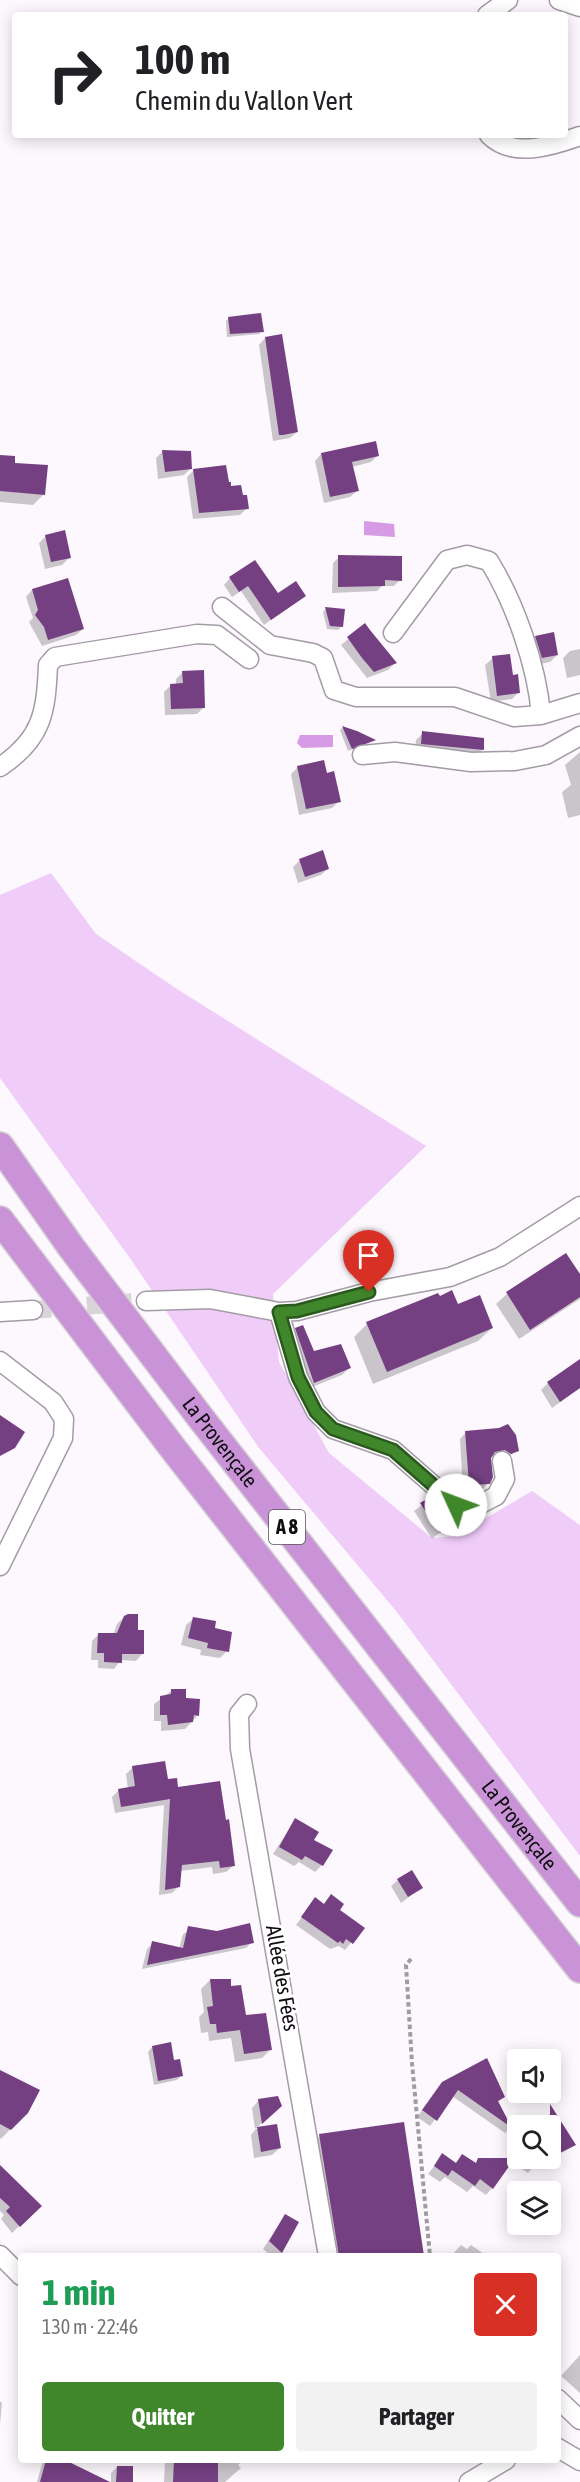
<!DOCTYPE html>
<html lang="fr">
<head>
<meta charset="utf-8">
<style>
  body { margin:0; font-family:"Asap Condensed",sans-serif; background:#f2f2f2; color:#202124; height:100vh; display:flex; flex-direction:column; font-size:22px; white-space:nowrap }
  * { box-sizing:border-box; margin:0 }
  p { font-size:20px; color:#757577 }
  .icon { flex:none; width:33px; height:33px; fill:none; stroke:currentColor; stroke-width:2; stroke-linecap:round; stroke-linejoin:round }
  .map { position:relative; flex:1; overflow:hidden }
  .panel { position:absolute; left:18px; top:2253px; width:543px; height:210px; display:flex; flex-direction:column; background:#fff; border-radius:6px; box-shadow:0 3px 15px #0003 }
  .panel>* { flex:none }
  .top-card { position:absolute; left:12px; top:12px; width:556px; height:126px; border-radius:6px; box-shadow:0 3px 15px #0003; background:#fff; color:#202124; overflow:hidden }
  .controls { position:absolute; left:507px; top:2049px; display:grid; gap:12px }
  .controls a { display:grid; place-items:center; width:54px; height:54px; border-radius:6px; background:#fff; box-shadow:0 3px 15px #0003; font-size:30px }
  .pin { position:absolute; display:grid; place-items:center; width:51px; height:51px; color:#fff; margin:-62px -26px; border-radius:50% 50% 50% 0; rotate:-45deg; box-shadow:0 0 6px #0007 }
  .pin .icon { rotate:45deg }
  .me { position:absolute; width:66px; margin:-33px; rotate:313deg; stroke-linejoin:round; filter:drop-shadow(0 0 4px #0008) }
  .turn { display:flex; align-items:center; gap:21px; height:126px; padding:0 24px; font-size:27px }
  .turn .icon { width:78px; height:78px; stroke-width:2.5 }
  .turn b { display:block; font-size:42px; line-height:51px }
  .round { display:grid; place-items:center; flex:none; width:63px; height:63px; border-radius:6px; background:#f2f2f2 }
  .summary { display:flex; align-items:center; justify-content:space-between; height:102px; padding:0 24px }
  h1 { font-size:36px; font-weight:700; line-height:45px; color:#1e9e55 }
  .cta { display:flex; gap:12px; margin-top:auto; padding:12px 24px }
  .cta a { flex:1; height:69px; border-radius:6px; background:#40872c; color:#fff; font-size:24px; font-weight:700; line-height:69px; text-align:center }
  .cta a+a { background:#f2f2f2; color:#202124 }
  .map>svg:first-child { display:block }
</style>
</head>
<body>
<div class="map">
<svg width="580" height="2482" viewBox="0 0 580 2482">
  <rect width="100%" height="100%" fill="#fdf7fe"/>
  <!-- green -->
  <path fill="#f0ccf9" d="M 51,873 L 96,934 L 174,987 L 426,1146 L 273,1294 L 279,1362 L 329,1453 L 432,1538 L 456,1536 L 532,1491 L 580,1525 L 580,1856 L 397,1612 L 259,1448 L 132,1261 L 0,1078 L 0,895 Z"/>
  <!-- water -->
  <path fill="#d69be4" d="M 364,521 L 394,524 L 395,537 L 364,535 Z
    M 300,735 L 333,735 L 333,747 L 302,748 L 297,743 Z"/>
  <!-- shadow -->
  <path fill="#0003" d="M 229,318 L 262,331 L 259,334 L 227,337 L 226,321 Z
    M 265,338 L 297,432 L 290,438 L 273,441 L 259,345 Z
    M 163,451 L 191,468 L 184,475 L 158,479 L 156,458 Z
    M 321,454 L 377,456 L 371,462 L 352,467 L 357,491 L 350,497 L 324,503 L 315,461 Z
    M 0,456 L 13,464 L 44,494 L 33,505 L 0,502 Z
    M 194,470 L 230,488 L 247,508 L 240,515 L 193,519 L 187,477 Z
    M 46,536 L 69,558 L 62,565 L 45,569 L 39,543 Z
    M 339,557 L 400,580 L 394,586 L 382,586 L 377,591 L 332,593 L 333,563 Z
    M 230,578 L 278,595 L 304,596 L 264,625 L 241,591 L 232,597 L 224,585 Z
    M 67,580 L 83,629 L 76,635 L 42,646 L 29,622 L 33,618 L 26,597 L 32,590 Z
    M 326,609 L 341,627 L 338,630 L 327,629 L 323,612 Z
    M 365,625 L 395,663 L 388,670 L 367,678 L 341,645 Z
    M 536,637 L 557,655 L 550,662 L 535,665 L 529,645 Z
    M 580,649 L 580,675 L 567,678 L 563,658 L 570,651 Z
    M 493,658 L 512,677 L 519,692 L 512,699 L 491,702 L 485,665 Z
    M 183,672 L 204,707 L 197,714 L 165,715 L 164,692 L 171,685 L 176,685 L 176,679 Z
    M 342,728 L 373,741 L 348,751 L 340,730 Z
    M 423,733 L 482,739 L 482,750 L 475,757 L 415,750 L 416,740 Z
    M 580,752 L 580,815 L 568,818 L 562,792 L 571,785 L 565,765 Z
    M 298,767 L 326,774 L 339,801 L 332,808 L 299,815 L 291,774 Z
    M 300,860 L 328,868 L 321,875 L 298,883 L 293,867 Z
    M 565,1255 L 580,1277 L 580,1299 L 519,1339 L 496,1304 L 507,1294 Z
    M 439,1298 L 492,1328 L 478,1341 L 373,1384 L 354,1337 L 367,1324 Z
    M 296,1329 L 313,1353 L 349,1368 L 342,1375 L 307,1389 L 289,1336 Z
    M 580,1370 L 580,1388 L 552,1408 L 541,1390 L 548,1383 Z
    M 466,1432 L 518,1450 L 504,1459 L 498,1456 L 490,1457 L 488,1483 L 482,1490 L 463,1491 L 460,1439 Z
    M 430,1499 L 454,1521 L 432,1539 L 414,1511 Z
    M 124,1617 L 136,1632 L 142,1654 L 136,1661 L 121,1660 L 114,1669 L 98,1668 L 98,1660 L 91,1660 L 92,1641 L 98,1635 L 113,1635 L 117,1624 Z
    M 194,1618 L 213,1630 L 227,1651 L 220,1658 L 200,1655 L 201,1650 L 181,1645 L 186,1625 Z
    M 171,1691 L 185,1700 L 198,1715 L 185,1729 L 161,1731 L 161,1721 L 154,1721 L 154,1704 Z
    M 133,1767 L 167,1781 L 177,1789 L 233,1866 L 226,1872 L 213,1874 L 212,1867 L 180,1871 L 179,1886 L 172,1893 L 159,1895 L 164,1805 L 115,1813 L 112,1797 L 119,1790 L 128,1789 L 126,1774 Z
    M 295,1820 L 312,1840 L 322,1865 L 315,1872 L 299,1862 L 294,1866 L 273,1854 Z
    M 398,1880 L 421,1888 L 401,1903 L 391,1886 Z
    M 331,1896 L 338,1910 L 363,1928 L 345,1950 L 339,1946 L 330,1949 L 296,1925 L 315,1899 L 323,1905 Z
    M 195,1927 L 252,1942 L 246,1948 L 142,1969 L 147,1949 L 153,1943 L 179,1949 L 183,1934 Z
    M 210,1980 L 230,1988 L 245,2017 L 271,2049 L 262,2058 L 235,2062 L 231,2038 L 209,2041 L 208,2032 L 201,2033 L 199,2017 L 204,2012 L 201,1989 Z
    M 152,2047 L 173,2062 L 182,2075 L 177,2080 L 154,2085 L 148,2052 Z
    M 0,2072 L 27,2112 L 1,2139 L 0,2138 Z
    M 443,2083 L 503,2097 L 497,2103 L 510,2128 L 505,2133 L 452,2096 L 430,2126 L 417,2117 Z
    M 259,2100 L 273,2113 L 255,2129 L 252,2108 Z
    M 554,2113 L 574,2145 L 546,2162 L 542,2158 L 550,2158 L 550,2126 L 529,2126 Z
    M 276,2126 L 280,2148 L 272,2155 L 254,2158 L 251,2135 L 256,2129 Z
    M 518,2131 L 518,2140 L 513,2136 Z
    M 320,2136 L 422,2256 L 324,2256 L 306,2149 Z
    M 443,2155 L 455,2164 L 462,2156 L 492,2188 L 486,2195 L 473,2186 L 467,2192 L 445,2177 L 440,2182 L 428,2174 Z
    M 518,2158 L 541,2158 L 528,2173 L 514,2163 Z
    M 0,2180 L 40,2206 L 12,2233 L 1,2219 L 4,2215 L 0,2211 Z
    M 285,2216 L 297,2222 L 281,2253 L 278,2256 L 271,2256 L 263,2249 Z
    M 461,2245 L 467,2249 L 471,2245 L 487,2256 L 451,2256 Z
    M 580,2355 L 580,2393 L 561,2376 Z
    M 0,2402 L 2,2402 L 0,2425 Z
    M 43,2460 L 62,2460 L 106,2482 L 37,2482 Z
    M 165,2460 L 243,2460 L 238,2465 L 241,2468 L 225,2482 L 164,2482 Z
    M 117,2467 L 131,2482 L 111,2482 L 111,2473 Z"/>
  <!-- building -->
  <path fill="#754082" d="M 261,313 L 264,332 L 230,334 L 228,317 Z
    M 282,334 L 298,432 L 283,435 L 279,435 L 265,337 Z
    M 376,441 L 379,456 L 352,462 L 359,491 L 330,497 L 321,453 Z
    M 162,450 L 191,451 L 192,469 L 165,472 Z
    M 0,455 L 15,456 L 15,463 L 48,465 L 45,495 L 0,491 Z
    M 226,465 L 229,482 L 231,482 L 231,486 L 241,485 L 243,495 L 247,495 L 249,509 L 199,513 L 193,469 Z
    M 65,530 L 71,558 L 51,562 L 45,535 Z
    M 338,555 L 402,556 L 402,581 L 385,580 L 385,586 L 338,587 Z
    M 255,560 L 278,593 L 296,581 L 306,596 L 271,620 L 248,586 L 239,592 L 229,577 Z
    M 68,578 L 84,629 L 48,640 L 44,627 L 35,615 L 38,610 L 32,589 Z
    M 325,607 L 345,609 L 343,627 L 330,626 Z
    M 365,623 L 370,630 L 397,663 L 374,672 L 362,658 L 347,637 Z
    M 554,632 L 558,655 L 542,658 L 535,636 Z
    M 510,654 L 513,675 L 518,674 L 520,693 L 497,696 L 492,656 Z
    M 204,670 L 205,708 L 171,709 L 170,684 L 183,683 L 182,671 Z
    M 342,726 L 357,731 L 376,740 L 352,749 Z
    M 422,731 L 484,738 L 484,750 L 421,744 Z
    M 324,760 L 327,773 L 334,771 L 341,802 L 306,809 L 297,766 Z
    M 323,850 L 329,869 L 305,877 L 299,859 Z
    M 566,1253 L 580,1274 L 580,1297 L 530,1330 L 506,1292 Z
    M 452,1290 L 458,1304 L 480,1295 L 493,1328 L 387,1372 L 366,1322 L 438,1293 L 440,1296 Z
    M 303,1325 L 314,1351 L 341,1344 L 351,1368 L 314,1383 L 295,1328 Z
    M 580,1359 L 580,1388 L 560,1402 L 547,1382 Z
    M 0,1415 L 25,1432 L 15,1448 L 0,1456 Z
    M 508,1424 L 516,1435 L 519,1451 L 511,1454 L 505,1450 L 495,1452 L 491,1458 L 493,1477 L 490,1484 L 469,1485 L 465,1431 L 499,1428 Z
    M 430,1497 L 456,1521 L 440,1533 L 420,1503 Z
    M 128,1614 L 138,1614 L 138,1630 L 144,1630 L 144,1654 L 122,1654 L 122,1663 L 104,1662 L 104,1653 L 97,1653 L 98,1633 L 117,1633 L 124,1616 Z
    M 193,1617 L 216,1621 L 215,1628 L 232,1632 L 229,1652 L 207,1648 L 208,1643 L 188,1638 Z
    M 171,1689 L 186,1689 L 186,1698 L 200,1699 L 199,1716 L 194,1715 L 193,1722 L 168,1725 L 167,1715 L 160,1715 L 160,1696 L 171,1694 Z
    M 165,1761 L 168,1779 L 177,1778 L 178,1787 L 220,1781 L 226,1820 L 229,1819 L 235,1866 L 220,1868 L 219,1861 L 182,1865 L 180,1887 L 165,1890 L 170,1799 L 121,1807 L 118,1789 L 135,1786 L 132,1766 Z
    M 295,1818 L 319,1832 L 314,1840 L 333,1850 L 323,1866 L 305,1856 L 302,1860 L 279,1847 Z
    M 412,1870 L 423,1888 L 408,1897 L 397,1879 Z
    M 331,1894 L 344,1904 L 340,1910 L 365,1928 L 353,1944 L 346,1939 L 343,1944 L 340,1941 L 338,1943 L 301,1917 L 315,1897 L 324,1904 Z
    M 250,1923 L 254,1943 L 147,1965 L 152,1941 L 183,1948 L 188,1926 L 217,1931 Z
    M 210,1979 L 231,1979 L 231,1986 L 241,1985 L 246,2015 L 266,2013 L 272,2050 L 244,2054 L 240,2030 L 217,2033 L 216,2024 L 210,2024 L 207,2007 L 213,2006 Z
    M 171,2042 L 174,2060 L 180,2059 L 183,2076 L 158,2081 L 152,2046 Z
    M 487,2058 L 505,2097 L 498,2101 L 512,2128 L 458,2090 L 437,2121 L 422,2110 L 442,2082 Z
    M 0,2070 L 40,2090 L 28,2113 L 11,2130 L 0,2124 Z
    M 278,2096 L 282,2106 L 262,2124 L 258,2099 Z
    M 550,2104 L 576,2145 L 550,2158 Z
    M 404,2122 L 424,2256 L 339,2256 L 319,2134 Z
    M 277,2124 L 281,2148 L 261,2152 L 257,2127 Z
    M 442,2153 L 456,2163 L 462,2154 L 476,2163 L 478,2158 L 515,2158 L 493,2189 L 480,2179 L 475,2186 L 452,2170 L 448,2176 L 434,2166 Z
    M 0,2165 L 42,2206 L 20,2227 L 6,2211 L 10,2207 L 0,2198 Z
    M 285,2214 L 299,2222 L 282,2253 L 269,2241 Z
    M 46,2460 L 65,2460 L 110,2482 L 40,2482 Z
    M 174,2460 L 218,2460 L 218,2482 L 173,2482 Z
    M 117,2466 L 133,2466 L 133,2482 L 116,2482 Z"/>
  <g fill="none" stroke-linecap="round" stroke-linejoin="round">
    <!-- minor-tunnel -->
    <path stroke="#d9d4da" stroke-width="18" stroke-dasharray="18 9" stroke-linecap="butt" d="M 33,1310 L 146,1301"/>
    <defs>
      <path id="minor" d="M 559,0 L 580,7
        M 487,15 L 508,0
        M 489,135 C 513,159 552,146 580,136
        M 222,607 L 270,645 L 313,653 L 323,658 L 334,690 L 356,697 L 455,697 L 514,717 L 541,715 L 580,703
        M 393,633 L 447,560 L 467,555 L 489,561 C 515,603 537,666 541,715
        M 362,755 L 395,752 L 471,762 L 515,761 L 546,755 L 580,736
        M 0,767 C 42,739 46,713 48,665 L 55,657 L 197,634 L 217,635 L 249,659
        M 146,1301 L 210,1299 L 279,1312 L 297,1311 L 369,1292 L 450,1277 L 500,1257 L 580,1206
        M 0,1312 L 33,1310
        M 279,1312 L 298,1377 L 316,1412 L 333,1429 L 393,1450 L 456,1505 L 475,1507 L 496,1496 L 505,1479 L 502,1461
        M 0,1361 L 53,1402 L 64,1419 L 63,1438 L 0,1566
        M 247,1704 L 239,1714 L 240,1749 L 328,2256
        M 0,2255 L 21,2276
        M 558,2399 L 580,2420
        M 558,2448 L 580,2461
        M 469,2482 L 506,2460"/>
      <g id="highway">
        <path id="s1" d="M 0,1146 L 71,1247 L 200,1417 L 580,1903"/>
        <path d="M 0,1220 L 175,1451 L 580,1969"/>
      </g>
    </defs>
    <!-- minor casing -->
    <use href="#minor" stroke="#a39ca5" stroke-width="21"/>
    <!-- highway casing -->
    <use href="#highway" stroke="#d4d3d4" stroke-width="30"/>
    <!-- path -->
    <path stroke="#9f9ba0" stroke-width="4" stroke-dasharray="4.5 3" stroke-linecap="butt" d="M 411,1959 L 406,1965 L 412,2063 L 430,2256"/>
    <!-- minor -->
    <use href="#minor" stroke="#fff" stroke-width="18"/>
    <!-- highway -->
    <use href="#highway" stroke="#ca93d8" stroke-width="27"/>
  </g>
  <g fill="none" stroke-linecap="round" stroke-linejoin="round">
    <defs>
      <path id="route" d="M 369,1292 L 297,1311 L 279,1312 L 298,1377 L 316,1412 L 333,1429 L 393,1450 L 456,1505"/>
    </defs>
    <!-- route casing -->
    <use href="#route" stroke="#2a581d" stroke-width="15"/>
    <!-- route -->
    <use href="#route" stroke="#40872c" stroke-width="10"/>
  </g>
  <g text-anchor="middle" stroke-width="6" stroke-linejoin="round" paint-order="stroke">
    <!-- shield labels -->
    <rect fill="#fff" stroke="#575658" stroke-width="1.5" x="269" y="1510" width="36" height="34" rx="4.5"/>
    <g font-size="20" font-weight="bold" fill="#0f0d10">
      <text x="287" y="1534">A 8</text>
    </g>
    <!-- street labels -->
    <g font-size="21" fill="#0f0d10" stroke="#fff">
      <text dy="7" stroke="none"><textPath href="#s1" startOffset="369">La Provençale</textPath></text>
      <text dy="7" stroke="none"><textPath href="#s1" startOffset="855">La Provençale</textPath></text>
      <text transform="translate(282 1978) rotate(80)" y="7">Allée des Fées</text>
    </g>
  </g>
</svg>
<div class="controls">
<a><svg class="icon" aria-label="sound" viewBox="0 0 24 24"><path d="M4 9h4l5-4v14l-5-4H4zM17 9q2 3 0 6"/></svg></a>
<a><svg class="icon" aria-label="search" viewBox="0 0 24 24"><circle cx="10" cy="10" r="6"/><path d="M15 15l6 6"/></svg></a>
<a><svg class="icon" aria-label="layers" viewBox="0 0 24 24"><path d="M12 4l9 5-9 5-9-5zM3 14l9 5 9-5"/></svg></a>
</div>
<div class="pin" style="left:369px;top:1292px;background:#d93025"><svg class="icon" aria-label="arrive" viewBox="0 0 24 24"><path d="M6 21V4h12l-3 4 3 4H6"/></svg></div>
<svg class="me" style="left:456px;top:1505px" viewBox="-20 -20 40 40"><circle r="19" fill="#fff"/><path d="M0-13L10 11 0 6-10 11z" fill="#40872c"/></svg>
<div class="top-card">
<div class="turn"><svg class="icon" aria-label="right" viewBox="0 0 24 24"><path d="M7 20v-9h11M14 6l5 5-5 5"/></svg><div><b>100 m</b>Chemin du Vallon Vert</div></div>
</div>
<section class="panel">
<div class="summary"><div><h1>1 min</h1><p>130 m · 22:46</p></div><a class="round" style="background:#d93025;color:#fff"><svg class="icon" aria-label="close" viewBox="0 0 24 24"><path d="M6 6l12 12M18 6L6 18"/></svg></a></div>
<div class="cta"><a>Quitter</a><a>Partager</a></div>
</section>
</div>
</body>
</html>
